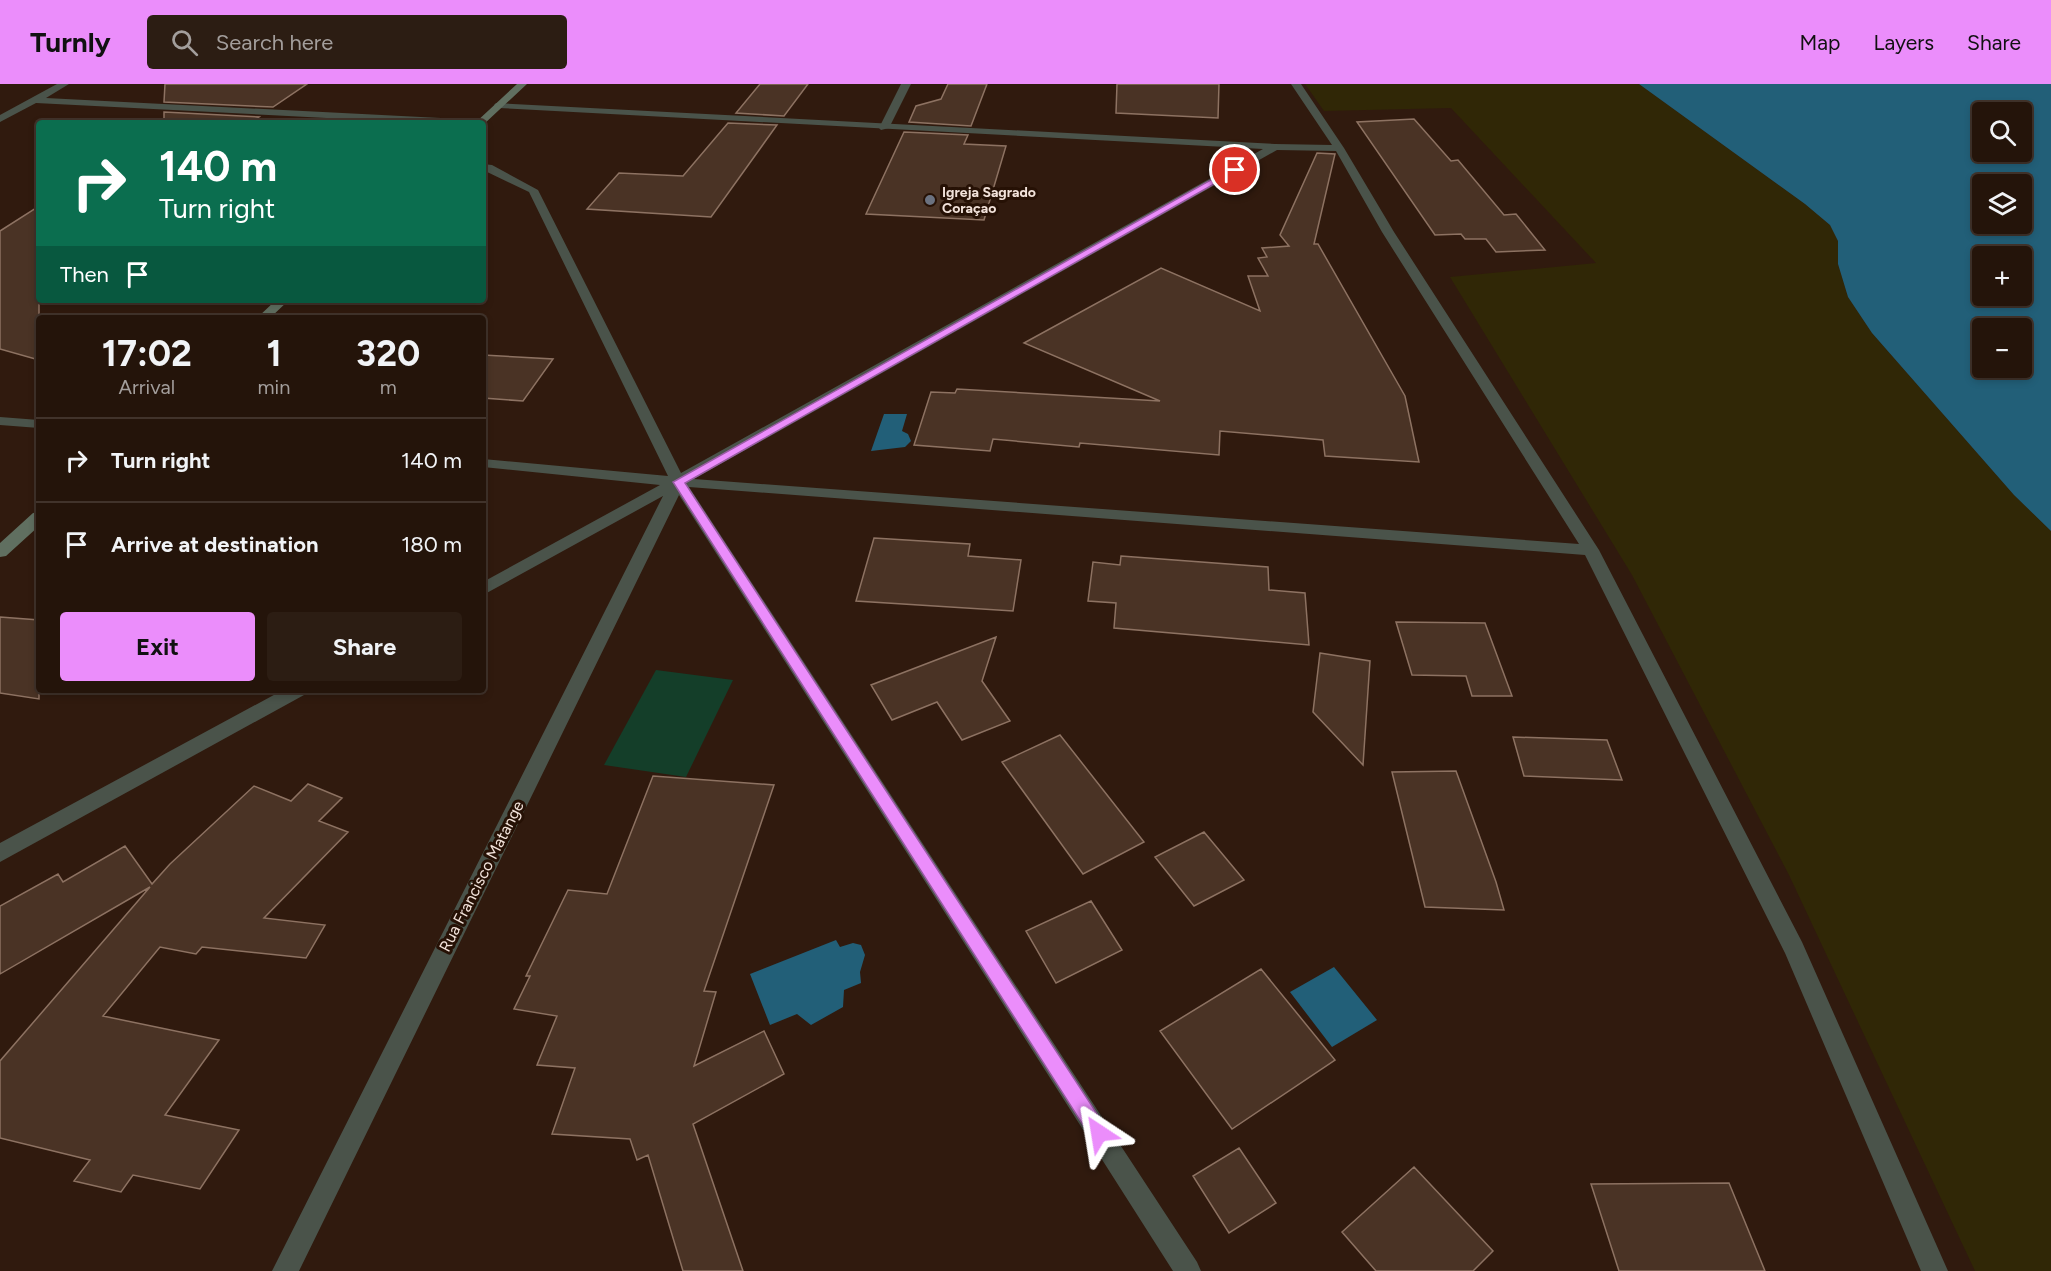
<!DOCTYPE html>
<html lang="en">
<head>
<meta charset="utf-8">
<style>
  body { margin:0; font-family:Figtree,sans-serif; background:#2c1d13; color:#f1f3f6; height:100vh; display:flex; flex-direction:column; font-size:22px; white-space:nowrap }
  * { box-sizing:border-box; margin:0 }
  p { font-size:20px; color:#a39e9c }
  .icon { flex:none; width:33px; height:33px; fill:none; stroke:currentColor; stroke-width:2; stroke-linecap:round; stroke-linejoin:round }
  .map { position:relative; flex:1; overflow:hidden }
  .details { position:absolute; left:36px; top:231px; width:450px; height:378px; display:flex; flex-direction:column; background:#24140a; border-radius:6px; box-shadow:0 3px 9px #0003,0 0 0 2px #41332b }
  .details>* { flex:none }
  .guide { position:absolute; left:36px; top:36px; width:450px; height:183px; border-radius:6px; box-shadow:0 3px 9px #0003,0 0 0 2px #41332b; background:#0b6e4f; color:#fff; overflow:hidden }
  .controls { position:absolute; left:1972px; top:18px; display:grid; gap:12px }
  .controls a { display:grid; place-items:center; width:60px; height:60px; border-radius:6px; background:#24140a; box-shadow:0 3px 9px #0003,0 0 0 2px #41332b; font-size:30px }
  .pin { position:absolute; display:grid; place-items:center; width:51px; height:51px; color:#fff; margin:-26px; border:3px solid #fff; border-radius:50%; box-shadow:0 2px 6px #0007 }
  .me { position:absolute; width:66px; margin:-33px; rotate:327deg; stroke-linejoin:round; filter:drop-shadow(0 0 4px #0008) }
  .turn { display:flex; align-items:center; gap:21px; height:126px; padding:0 24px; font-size:27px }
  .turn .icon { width:78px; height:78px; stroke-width:2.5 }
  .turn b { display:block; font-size:42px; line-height:51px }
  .then { display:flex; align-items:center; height:57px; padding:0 24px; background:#0003; gap:12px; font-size:22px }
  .eta { display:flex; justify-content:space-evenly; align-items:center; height:102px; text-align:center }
  .eta b { font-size:36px; font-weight:700; line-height:42px }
  .action { display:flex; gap:12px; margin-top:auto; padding:12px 24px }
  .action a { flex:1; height:69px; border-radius:6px; background:#eb8dfb; color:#111; font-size:24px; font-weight:700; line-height:69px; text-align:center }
  .action a+a { background:#2c1d13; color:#f1f3f6 }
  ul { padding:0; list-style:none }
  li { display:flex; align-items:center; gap:18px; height:84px; padding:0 24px; border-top:2px solid #41332b }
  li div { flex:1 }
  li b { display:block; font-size:22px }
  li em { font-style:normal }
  header { display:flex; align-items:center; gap:36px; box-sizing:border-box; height:84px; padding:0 30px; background:#eb8dfb; color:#111 }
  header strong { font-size:28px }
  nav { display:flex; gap:33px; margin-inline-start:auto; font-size:21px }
  .search { width:420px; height:54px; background:#2c1d13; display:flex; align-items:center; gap:15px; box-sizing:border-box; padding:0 21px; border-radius:6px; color:#a39e9c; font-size:22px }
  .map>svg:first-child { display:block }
</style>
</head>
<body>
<header>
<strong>Turnly</strong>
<div class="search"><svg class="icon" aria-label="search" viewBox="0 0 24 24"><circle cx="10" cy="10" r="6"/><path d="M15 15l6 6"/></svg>Search here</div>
<nav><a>Map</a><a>Layers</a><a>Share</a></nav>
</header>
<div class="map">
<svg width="2051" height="1187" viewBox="0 0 2051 1187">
  <rect width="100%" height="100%" fill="#301a0e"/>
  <!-- green -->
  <path fill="#143e29" d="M 656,586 L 733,596 L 686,693 L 604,681 Z"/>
  <!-- sand -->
  <path fill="#302706" d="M 1305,0 L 1639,0 L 1805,120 L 1830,141 L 1838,157 L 1838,180 L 1848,213 L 1872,249 L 2014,411 L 2051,447 L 2051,1187 L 1975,1187 L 1789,791 L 1632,491 L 1450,193 L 1596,179 L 1451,24 L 1324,27 Z"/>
  <!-- water -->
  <path fill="#225f78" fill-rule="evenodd" d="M 1639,0 L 2051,0 L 2051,447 L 2014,411 L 1872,249 L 1848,213 L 1838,180 L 1838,157 L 1830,141 L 1805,120 ZM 1983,28 L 2022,28 L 2022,68 L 1983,68 ZM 1983,100 L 2022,100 L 2022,140 L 1983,140 ZM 1983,172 L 2022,172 L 2022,212 L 1983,212 ZM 1983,244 L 2022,244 L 2022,284 L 1983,284 Z
    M 884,330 L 907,330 L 902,347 L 908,350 L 911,357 L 905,363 L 871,367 Z
    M 836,856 L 840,863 L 853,859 L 861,861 L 865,871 L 860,888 L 861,899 L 844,906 L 843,923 L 811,941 L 797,930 L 770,941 L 750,890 Z
    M 1334,883 L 1377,936 L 1332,963 L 1290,908 Z"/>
  <!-- building -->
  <path fill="#4a3325" stroke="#8d7262" stroke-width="1.5" d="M 165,0 L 307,0 L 273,23 L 164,18 Z
    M 760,0 L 808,0 L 784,32 L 736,29 Z
    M 948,0 L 987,0 L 971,42 L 909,38 L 916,22 L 941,15 Z
    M 1117,0 L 1219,0 L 1218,34 L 1116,29 Z
    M 164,28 L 259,33 L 250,39 L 164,39 Z
    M 1414,35 L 1451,77 L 1458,76 L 1504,131 L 1516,130 L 1545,166 L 1496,168 L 1486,155 L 1465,155 L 1461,150 L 1435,151 L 1357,38 Z
    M 728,39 L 777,41 L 711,133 L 587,125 L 619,89 L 683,92 Z
    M 904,48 L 968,51 L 964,60 L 1006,62 L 984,136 L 866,130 Z
    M 1317,69 L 1335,70 L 1314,160 L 1318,160 L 1405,312 L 1419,378 L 1325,372 L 1323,356 L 1220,347 L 1219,371 L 1080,359 L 1079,363 L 993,355 L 990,367 L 914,361 L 931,308 L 955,309 L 957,305 L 1160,317 L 1024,259 L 1161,184 L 1260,227 L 1248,192 L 1268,192 L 1258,174 L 1267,173 L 1262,164 L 1289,162 L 1280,151 Z
    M 39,122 L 39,276 L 0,265 L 0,147 Z
    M 483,271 L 553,275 L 523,317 L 483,314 Z
    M 874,454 L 970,460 L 968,472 L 1021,476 L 1013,527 L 856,517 Z
    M 1121,472 L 1268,483 L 1269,506 L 1305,509 L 1309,561 L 1114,544 L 1116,519 L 1088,517 L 1093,478 L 1120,481 Z
    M 0,533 L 39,536 L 39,615 L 0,609 Z
    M 1396,538 L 1485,539 L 1512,612 L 1472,612 L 1466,592 L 1412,591 Z
    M 996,553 L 982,597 L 1010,637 L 962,656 L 937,618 L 892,636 L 871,601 Z
    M 1320,569 L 1370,577 L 1363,681 L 1313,628 Z
    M 1060,651 L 1144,758 L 1083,790 L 1002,678 Z
    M 1513,653 L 1607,656 L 1622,696 L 1524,692 Z
    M 1456,687 L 1496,798 L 1504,826 L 1425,823 L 1392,688 Z
    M 653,692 L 774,701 L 704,907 L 716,908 L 694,982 L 764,947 L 784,990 L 693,1040 L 743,1187 L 683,1187 L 648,1071 L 637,1076 L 630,1055 L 552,1050 L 575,984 L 537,981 L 557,932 L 514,925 L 530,892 L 526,892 L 568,806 L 607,810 Z
    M 308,700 L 342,714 L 319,737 L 348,748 L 264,834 L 325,841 L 306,874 L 202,863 L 196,870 L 160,863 L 103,932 L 219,956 L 165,1031 L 239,1046 L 200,1105 L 133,1091 L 121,1108 L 74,1097 L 90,1076 L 0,1054 L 0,977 L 150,803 L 0,890 L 0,822 L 58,790 L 63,798 L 125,762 L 152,800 L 170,780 L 254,702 L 291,717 Z
    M 1204,748 L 1244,796 L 1194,822 L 1155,773 Z
    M 1091,817 L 1122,866 L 1056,899 L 1026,847 Z
    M 1261,885 L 1335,976 L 1232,1045 L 1160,947 Z
    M 1239,1064 L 1276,1119 L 1229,1149 L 1193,1092 Z
    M 1414,1083 L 1493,1167 L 1473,1187 L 1376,1187 L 1342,1148 Z
    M 1729,1099 L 1765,1187 L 1619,1187 L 1591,1100 Z"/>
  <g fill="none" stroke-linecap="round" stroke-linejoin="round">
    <!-- lane -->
    <path fill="#4a534a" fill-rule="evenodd" d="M 901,0 L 911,0 L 889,44 L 881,46 L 879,44 Z"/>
    <!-- street -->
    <path fill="#4a534a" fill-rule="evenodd" d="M 57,0 L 69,0 L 46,14 L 480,36 L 485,39 L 483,41 L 483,39 L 423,39 L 36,19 L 0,38 L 0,31 Z
      M 1291,0 L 1301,0 L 1344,64 L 1394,148 L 1599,466 L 1802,858 L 1948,1187 L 1921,1187 L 1785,869 L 1585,471 L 689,403 L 1197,1178 L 1201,1187 L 1173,1187 L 679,411 L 299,1187 L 272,1187 L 663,412 L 483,511 L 483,498 L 660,401 L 483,383 L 483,375 L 668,392 L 529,108 L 483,86 L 483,80 L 492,81 L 538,106 L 681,389 L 1263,65 L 499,24 L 494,21 L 496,19 L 1275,60 L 1332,61 ZM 1277,66 L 1336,67 L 1382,148 L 1579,460 L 694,395 Z
      M 0,333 L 39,336 L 39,344 L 0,341 Z
      M 283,606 L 307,606 L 304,611 L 0,778 L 0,759 Z"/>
    <!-- secondary -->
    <path fill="#606f60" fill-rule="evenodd" d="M 517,0 L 527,0 L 483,41 L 483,39 L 475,39 Z
      M 276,216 L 289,216 L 270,234 L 257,234 Z
      M 39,428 L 39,442 L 6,472 L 0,473 L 0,459 L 33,429 Z"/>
  </g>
  <!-- route -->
  <path fill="#eb8dfb" stroke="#995ca3" stroke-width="1.5" d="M 1232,84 L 1239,86 L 685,399 L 1105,1042 L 1108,1049 L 1105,1055 L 1099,1058 L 1092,1055 L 673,398 Z"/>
  <!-- markers -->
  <circle fill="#6b7280" stroke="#261105" stroke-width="2" cx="930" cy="116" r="6"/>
  <g text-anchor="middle" stroke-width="6" stroke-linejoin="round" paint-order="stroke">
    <!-- far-poi labels -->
    <g font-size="14" font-weight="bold" fill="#f2e2da" stroke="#261105" text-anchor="start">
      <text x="942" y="113">Igreja Sagrado<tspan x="942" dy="16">Coraçao</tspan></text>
    </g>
    <!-- street labels -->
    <g font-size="16" fill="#f2e2da" stroke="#261105">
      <text transform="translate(481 792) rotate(-63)" y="6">Rua Francisco Matange</text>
    </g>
  </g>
</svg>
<div class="controls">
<a><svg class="icon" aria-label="search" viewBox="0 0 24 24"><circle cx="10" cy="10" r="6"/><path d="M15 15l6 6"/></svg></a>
<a><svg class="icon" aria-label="layers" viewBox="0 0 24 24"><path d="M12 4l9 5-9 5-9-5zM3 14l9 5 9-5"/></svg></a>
<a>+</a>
<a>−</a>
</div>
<div class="pin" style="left:1235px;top:86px;background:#d93025"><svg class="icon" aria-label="arrive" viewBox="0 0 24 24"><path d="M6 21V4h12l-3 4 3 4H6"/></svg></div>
<svg class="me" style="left:1099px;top:1049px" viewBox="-20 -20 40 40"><path d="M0-17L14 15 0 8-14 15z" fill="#eb8dfb" stroke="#fff" stroke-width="4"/></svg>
<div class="guide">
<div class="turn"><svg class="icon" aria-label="right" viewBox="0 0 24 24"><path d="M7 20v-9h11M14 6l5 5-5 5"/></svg><div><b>140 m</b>Turn right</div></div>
<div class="then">Then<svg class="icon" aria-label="arrive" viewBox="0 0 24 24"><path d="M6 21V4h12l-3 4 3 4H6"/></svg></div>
</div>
<section class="details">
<div class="eta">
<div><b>17:02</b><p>Arrival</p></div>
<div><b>1</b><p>min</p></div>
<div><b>320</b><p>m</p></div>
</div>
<ul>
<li><svg class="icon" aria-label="right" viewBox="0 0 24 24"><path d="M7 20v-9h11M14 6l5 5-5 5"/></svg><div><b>Turn right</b></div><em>140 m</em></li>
<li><svg class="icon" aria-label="arrive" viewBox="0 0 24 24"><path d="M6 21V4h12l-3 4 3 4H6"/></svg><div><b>Arrive at destination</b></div><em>180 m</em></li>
</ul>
<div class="action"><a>Exit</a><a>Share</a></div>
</section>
</div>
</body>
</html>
